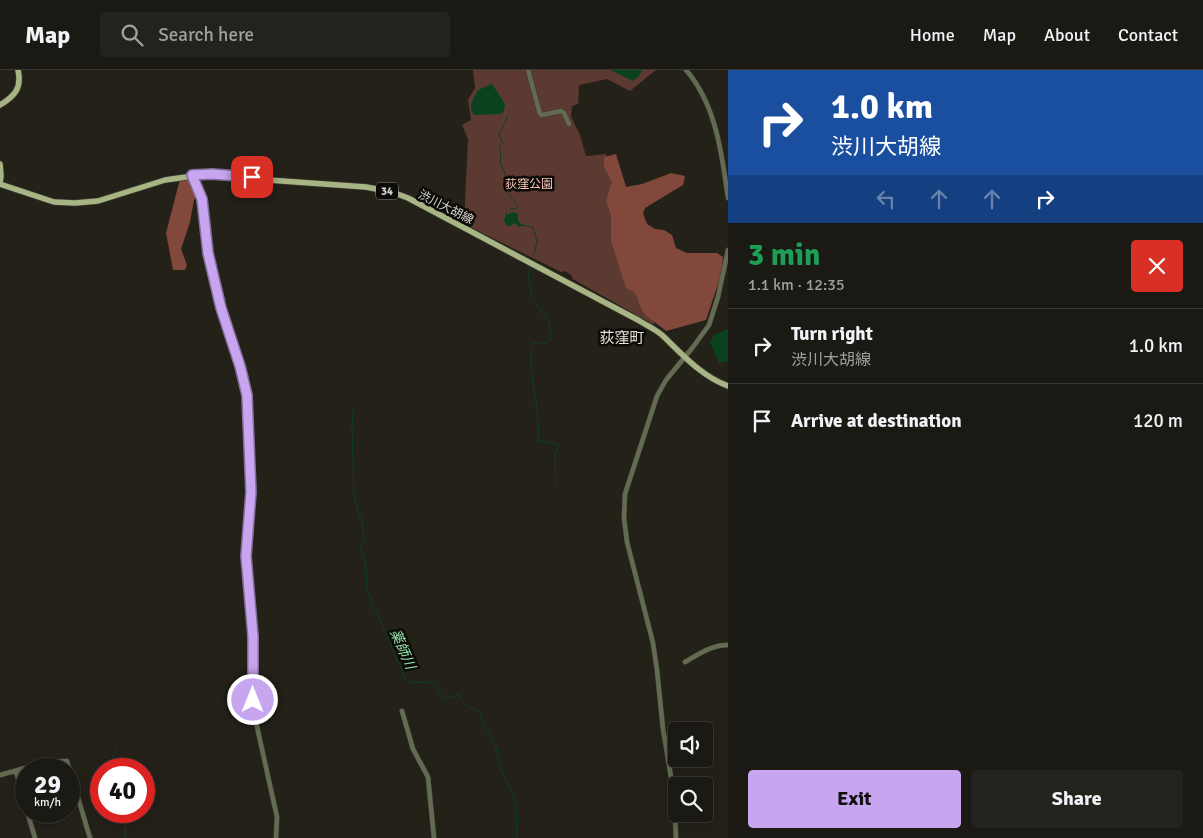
<!DOCTYPE html>
<html lang="en">
<head>
<meta charset="utf-8">
<style>
  body { margin:0; font-family:Signika,"Noto Sans JP",sans-serif; background:#24221c; color:#f1f3f6; height:100vh; display:flex; flex-direction:column; font-size:19px; white-space:nowrap }
  * { box-sizing:border-box; margin:0 }
  p { font-size:16px; color:#a0a0a0 }
  .icon { flex:none; width:28px; height:28px; fill:none; stroke:currentColor; stroke-width:2; stroke-linecap:round; stroke-linejoin:round }
  .map { position:relative; flex:1; overflow:hidden }
  .sheet { display:flex; flex-direction:column; background:#1b1913; width:475px }
  .sheet>* { flex:none }
  .banner { background:#1a4fa0; color:#fff; overflow:hidden }
  .tools { position:absolute; left:668px; top:652px; display:grid; gap:10px }
  .tools a { display:grid; place-items:center; width:45px; height:45px; border-radius:5px; background:#1b1913; box-shadow:0 2px 12px #0003,0 0 0 1px #393833; font-size:25px }
  .speed { position:absolute; left:15px; top:688px; display:flex; gap:10px; font-size:25px; font-weight:700; text-align:center }
  .speed>* { display:grid; place-content:center; width:65px; height:65px; border-radius:50%; background:#1b1913; box-shadow:0 2px 12px #0003,0 0 0 1px #393833; line-height:1 }
  .speed small { font-size:12px; font-weight:400 }
  .speed .limit { border:8px solid #d22; background:#fff; color:#111 }
  .pin { position:absolute; display:grid; place-items:center; width:42px; height:42px; color:#fff; margin:-21px; border-radius:10px; box-shadow:0 2px 8px #0006 }
  .me { position:absolute; width:55px; margin:-28px; rotate:0deg; stroke-linejoin:round; filter:drop-shadow(0 0 4px #0008) }
  .turn { display:flex; align-items:center; gap:18px; height:105px; padding:0 20px; font-size:22px }
  .turn .icon { width:65px; height:65px; stroke-width:2.5 }
  .turn b { display:block; font-size:35px; line-height:42px }
  .lanes { display:flex; align-items:center; height:48px; padding:0 20px; background:#0003; justify-content:center; gap:25px; direction:ltr }
  .lanes .off { opacity:.35 }
  .round { display:grid; place-items:center; flex:none; width:52px; height:52px; border-radius:5px; background:#24221c }
  .overview { display:flex; align-items:center; justify-content:space-between; height:85px; padding:0 20px }
  h1 { font-size:30px; font-weight:700; line-height:38px; color:#1e9e55 }
  .cta { display:flex; gap:10px; margin-top:auto; padding:10px 20px }
  .cta a { flex:1; height:58px; border-radius:5px; background:#c8a6ef; color:#111; font-size:20px; font-weight:700; line-height:58px; text-align:center }
  .cta a+a { background:#24221c; color:#f1f3f6 }
  ul { padding:0; list-style:none }
  li { display:flex; align-items:center; gap:15px; height:75px; padding:0 20px; border-top:1px solid #393833 }
  li div { flex:1 }
  li b { display:block; font-size:19px }
  li em { font-style:normal }
  header { display:flex; align-items:center; gap:30px; box-sizing:border-box; height:70px; padding:0 25px; background:#1b1913; border-bottom:1px solid #393833 }
  header strong { font-size:24px }
  nav { display:flex; gap:28px; margin-inline-start:auto; font-size:18px }
  .search { width:350px; height:45px; background:#24221c; display:flex; align-items:center; gap:12px; box-sizing:border-box; padding:0 18px; border-radius:5px; color:#a0a0a0; font-size:19px }
  main { display:flex; flex:1; min-height:0 }
  .map>svg:first-child { display:block }
</style>
</head>
<body>
<header>
<strong>Map</strong>
<div class="search"><svg class="icon" aria-label="search" viewBox="0 0 24 24"><circle cx="10" cy="10" r="6"/><path d="M15 15l6 6"/></svg>Search here</div>
<nav><a>Home</a><a>Map</a><a>About</a><a>Contact</a></nav>
</header>
<main>
<div class="map">
<svg width="728" height="768" viewBox="0 0 728 768">
  <rect width="100%" height="100%" fill="#242119"/>
  <!-- green -->
  <path fill="#5c3a32" d="M 473,0 L 656,0 L 630,21 L 607,9 L 579,15 L 578,34 L 572,36 L 571,47 L 580,65 L 586,86 L 606,84 L 616,127 L 654,248 L 654,255 L 573,209 L 571,205 L 565,201 L 561,202 L 464,154 L 468,69 L 462,55 L 471,50 L 468,30 L 475,18 Z"/>
  <!-- forest -->
  <path fill="#82483b" d="M 616,84 L 626,117 L 642,114 L 671,103 L 685,106 L 683,115 L 645,138 L 643,143 L 647,154 L 655,159 L 664,160 L 672,165 L 676,178 L 687,183 L 717,183 L 723,187 L 721,205 L 706,250 L 666,261 C 661,256 647,248 644,243 C 637,233 640,223 626,218 L 611,171 L 611,145 L 606,131 L 612,112 L 604,97 L 604,87 Z
    M 190,107 L 198,124 L 194,130 L 190,152 L 181,179 L 187,195 L 185,200 L 173,200 L 166,163 L 180,109 Z"/>
  <!-- water -->
  <path fill="#0a421f" d="M 610,0 L 642,0 L 639,6 L 633,11 Z
    M 492,14 L 505,34 L 504,42 L 500,44 L 474,45 C 467,36 474,28 478,20 Z
    M 507,140 L 507,145 L 514,142 L 518,144 L 518,151 L 523,155 L 518,157 L 515,153 L 510,156 L 506,155 L 504,150 Z
    M 728,259 L 728,291 L 719,293 L 710,273 L 714,265 Z"/>
  <g fill="none" stroke-linecap="round" stroke-linejoin="round">
    <!-- stream -->
    <path stroke="#0a421f" stroke-width="1" d="M 503,73 L 499,65 L 508,46
      M 501,75 L 499,78 L 501,84 L 500,93 L 505,103 L 506,121 L 518,136 L 517,138 L 510,139
      M 522,155 L 533,157 L 537,171 L 534,185
      M 530,197 L 528,205 L 532,227
      M 534,231 L 549,252 L 551,270 L 545,273 L 532,273 C 527,305 541,337 538,370 L 559,375 L 555,385 L 556,414
      M 353,339 L 352,358 L 354,427 L 362,453 L 364,470 L 360,478 L 366,495 L 367,520 L 372,531 L 372,536 L 377,542 L 406,610 L 411,613 L 430,612 L 436,617 L 445,629 L 459,625 C 463,635 470,638 480,642 L 484,656 L 490,664 L 496,678 L 501,701 L 513,724 L 516,735 L 517,768
      M 116,679 L 113,688 L 117,699
      M 125,768 L 126,741"/>
    <defs>
      <path id="minor" d="M 528,0 L 540,44 L 542,45 L 561,41 L 564,43 L 569,54
        M 686,0 C 716,34 722,85 728,128
        M 192,105 L 202,129 L 208,183 L 221,238 L 240,296 L 247,325 L 251,422 L 246,486 L 253,566 L 254,643 L 277,747 L 276,768
        M 685,592 C 699,584 711,575 728,575
        M 402,641 L 413,679 L 428,707 L 434,768
        M 16,701 L 26,738
        M 0,705 L 46,692 L 67,691 L 90,768
        M 27,741 L 35,768
        M 676,768 L 674,725 L 663,659 L 657,600 L 653,573 L 627,472 L 624,448 L 625,424 L 657,326 L 666,310 L 693,277 L 709,255 L 718,227 L 728,180"/>
      <path id="major" d="M 0,35 C 15,26 22,18 18,0
        M 0,94 L 1,106 L 0,112
        M 0,114 L 54,132 L 75,133 L 98,131 L 165,110 L 200,105 L 366,117 L 392,122 L 408,128 L 638,250 C 646,255 655,259 662,265 C 682,284 701,306 728,316"/>
    </defs>
    <!-- minor casing -->
    <use href="#minor" stroke="#3d3b33" stroke-width="5.5"/>
    <!-- major casing -->
    <use href="#major" stroke="#3d3b33" stroke-width="7"/>
    <!-- minor -->
    <use href="#minor" stroke="#636b53" stroke-width="4.5"/>
    <!-- major -->
    <use href="#major" stroke="#a6b583" stroke-width="5.5"/>
  </g>
  <g fill="none" stroke-linecap="round" stroke-linejoin="round">
    <defs>
      <path id="route" d="M 252,107 L 212,104 L 192,105 L 202,129 L 208,183 L 221,238 L 240,296 L 247,325 L 251,422 L 246,486 L 253,566 L 253,630"/>
    </defs>
    <!-- route casing -->
    <use href="#route" stroke="#826c9b" stroke-width="12"/>
    <!-- route -->
    <use href="#route" stroke="#c8a6ef" stroke-width="9"/>
  </g>
  <g text-anchor="middle" stroke-width="5" stroke-linejoin="round" paint-order="stroke">
    <!-- shield labels -->
    <rect fill="#0c0b07" stroke="#9c9a96" stroke-width="1" x="376" y="112.5" width="22" height="17" rx="4"/>
    <g font-size="11" font-weight="bold" fill="#dad8d3">
      <text x="387" y="125">34</text>
    </g>
    <!-- park labels -->
    <g font-size="12" fill="#fec6b9" stroke="#0c0b07">
      <text x="529" y="118">荻窪公園</text>
    </g>
    <!-- street labels -->
    <g font-size="12" fill="#dad8d3" stroke="#0c0b07">
      <text transform="translate(446 137) rotate(27)" y="4">渋川大胡線</text>
    </g>
    <!-- water labels -->
    <g font-size="14" font-style="italic" fill="#95e3a8" stroke="#0c0b07">
      <text transform="translate(403 579) rotate(66)" y="5">薬師川</text>
    </g>
    <!-- quarter labels -->
    <g font-size="15" fill="#e5e1d6" stroke="#0c0b07">
      <text x="622" y="273">荻窪町</text>
    </g>
  </g>
</svg>
<div class="tools">
<a><svg class="icon" aria-label="sound" viewBox="0 0 24 24"><path d="M4 9h4l5-4v14l-5-4H4zM17 9q2 3 0 6"/></svg></a>
<a><svg class="icon" aria-label="search" viewBox="0 0 24 24"><circle cx="10" cy="10" r="6"/><path d="M15 15l6 6"/></svg></a>
</div>
<div class="speed"><div>29<small>km/h</small></div><div class="limit">40</div></div>
<div class="pin" style="left:252px;top:107px;background:#d93025"><svg class="icon" aria-label="arrive" viewBox="0 0 24 24"><path d="M6 21V4h12l-3 4 3 4H6"/></svg></div>
<svg class="me" style="left:253px;top:630px" viewBox="-20 -20 40 40"><circle r="17" fill="#c8a6ef" stroke="#fff" stroke-width="3"/><path d="M0-11L8 9 0 5-8 9z" fill="#fff"/></svg>
</div>
<section class="sheet">
<div class="banner">
<div class="turn"><svg class="icon" aria-label="right" viewBox="0 0 24 24"><path d="M7 20v-9h11M14 6l5 5-5 5"/></svg><div><b>1.0 km</b>渋川大胡線</div></div>
<div class="lanes"><svg class="icon off" aria-label="left" viewBox="0 0 24 24"><path d="M17 20v-9H6M10 6l-5 5 5 5"/></svg><svg class="icon off" aria-label="ahead" viewBox="0 0 24 24"><path d="M12 20V5M6 11l6-6 6 6"/></svg><svg class="icon off" aria-label="ahead" viewBox="0 0 24 24"><path d="M12 20V5M6 11l6-6 6 6"/></svg><svg class="icon" aria-label="right" viewBox="0 0 24 24"><path d="M7 20v-9h11M14 6l5 5-5 5"/></svg></div>
</div>
<div class="overview"><div><h1>3 min</h1><p>1.1 km · 12:35</p></div><a class="round" style="background:#d93025;color:#fff"><svg class="icon" aria-label="close" viewBox="0 0 24 24"><path d="M6 6l12 12M18 6L6 18"/></svg></a></div>
<ul>
<li><svg class="icon" aria-label="right" viewBox="0 0 24 24"><path d="M7 20v-9h11M14 6l5 5-5 5"/></svg><div><b>Turn right</b><p>渋川大胡線</p></div><em>1.0 km</em></li>
<li><svg class="icon" aria-label="arrive" viewBox="0 0 24 24"><path d="M6 21V4h12l-3 4 3 4H6"/></svg><div><b>Arrive at destination</b></div><em>120 m</em></li>
</ul>
<div class="cta"><a>Exit</a><a>Share</a></div>
</section>
</main>
</body>
</html>
